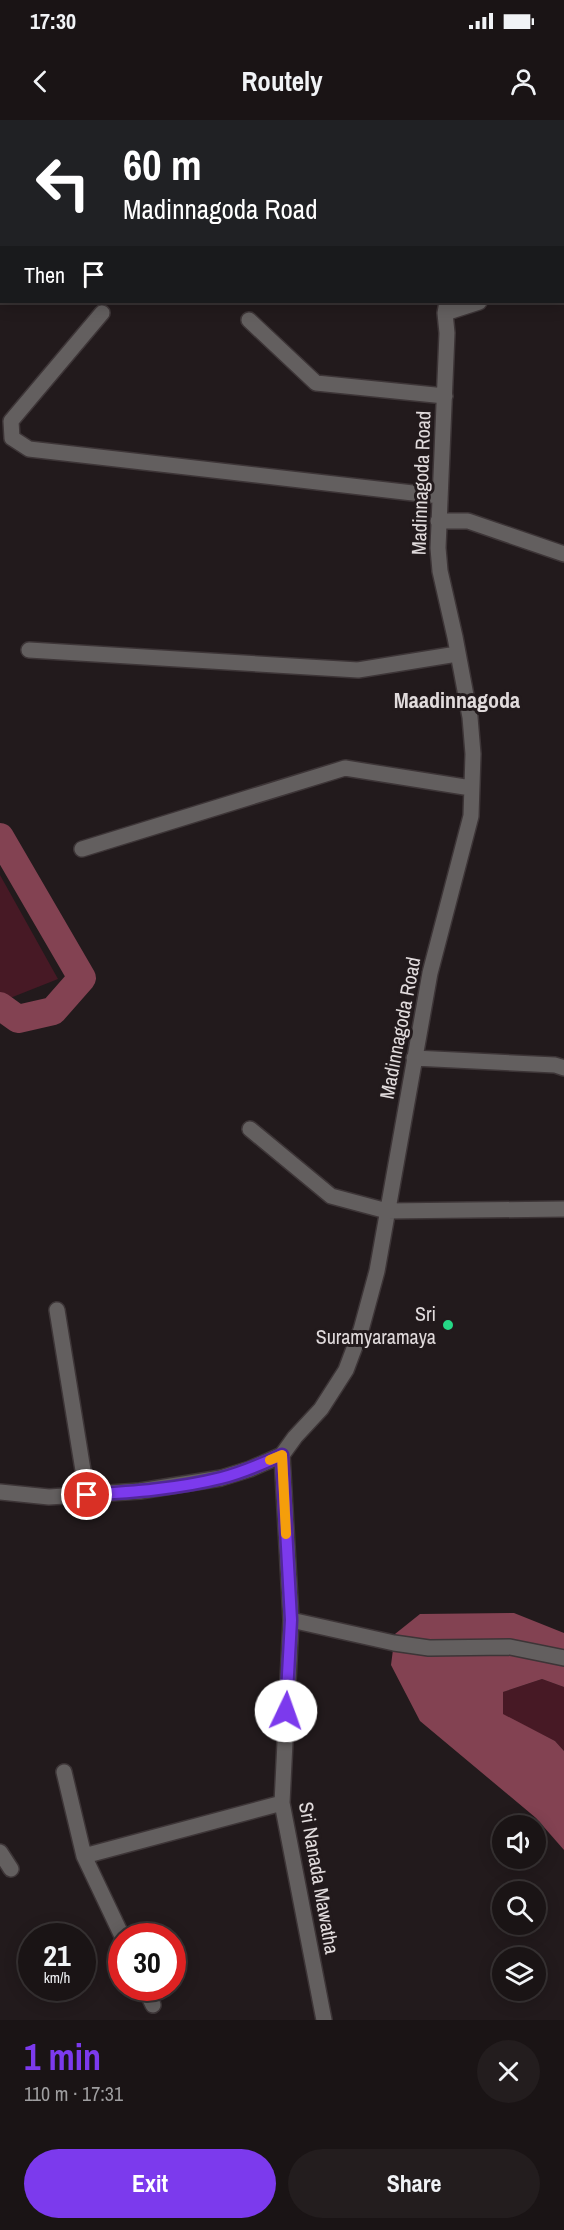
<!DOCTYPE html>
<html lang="en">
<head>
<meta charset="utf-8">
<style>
  body { margin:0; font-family:"Archivo Narrow",sans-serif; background:#231d1e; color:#f1f3f6; height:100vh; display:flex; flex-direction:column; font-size:22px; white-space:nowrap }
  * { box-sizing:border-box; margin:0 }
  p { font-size:20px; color:#9f9ea0 }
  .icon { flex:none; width:33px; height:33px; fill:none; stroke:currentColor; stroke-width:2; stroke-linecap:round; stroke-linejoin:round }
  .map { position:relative; height:1900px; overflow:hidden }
  .drawer { display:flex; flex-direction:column; background:#1a1415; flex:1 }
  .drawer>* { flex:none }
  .hud { position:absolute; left:0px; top:0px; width:564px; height:183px; box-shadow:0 3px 15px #0003,0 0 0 2px #383334; background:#202124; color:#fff; overflow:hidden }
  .buttons { position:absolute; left:492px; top:1695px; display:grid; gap:12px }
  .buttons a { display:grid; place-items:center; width:54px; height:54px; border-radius:50%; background:#1a1415; box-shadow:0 3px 15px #0003,0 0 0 2px #383334; font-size:30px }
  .speed { position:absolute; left:18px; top:1803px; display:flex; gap:12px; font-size:30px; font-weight:700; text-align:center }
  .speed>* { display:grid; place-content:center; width:78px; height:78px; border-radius:50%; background:#1a1415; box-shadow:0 3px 15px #0003,0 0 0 2px #383334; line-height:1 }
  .speed small { font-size:15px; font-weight:400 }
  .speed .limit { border:9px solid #d22; background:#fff; color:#111 }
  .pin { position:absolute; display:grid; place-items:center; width:51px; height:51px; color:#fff; margin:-26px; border:3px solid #fff; border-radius:50%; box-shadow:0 2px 6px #0007 }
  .me { position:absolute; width:66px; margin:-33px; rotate:3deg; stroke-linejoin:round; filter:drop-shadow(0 0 4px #0008) }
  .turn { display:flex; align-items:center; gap:21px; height:126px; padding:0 24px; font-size:27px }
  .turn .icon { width:78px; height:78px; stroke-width:2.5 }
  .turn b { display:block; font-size:42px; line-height:51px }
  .then { display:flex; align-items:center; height:57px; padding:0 24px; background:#0003; gap:12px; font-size:22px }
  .round { display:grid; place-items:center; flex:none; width:63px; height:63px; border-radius:32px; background:#231d1e }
  .headline { display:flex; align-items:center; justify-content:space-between; height:102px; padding:0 24px }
  h1 { font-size:36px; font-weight:700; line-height:45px; color:#7c3aed }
  .action { display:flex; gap:12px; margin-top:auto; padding:12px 24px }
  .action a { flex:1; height:69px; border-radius:36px; background:#7c3aed; color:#fff; font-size:24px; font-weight:700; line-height:69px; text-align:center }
  .action a+a { background:#231d1e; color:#f1f3f6 }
  .status { display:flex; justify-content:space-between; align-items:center; height:42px; padding:0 30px; background:#1a1415; direction:ltr }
  .status svg { height:16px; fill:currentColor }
  header { display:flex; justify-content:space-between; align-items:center; height:78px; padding:0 24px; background:#1a1415; font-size:27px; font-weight:700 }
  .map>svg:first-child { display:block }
</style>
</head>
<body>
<div class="status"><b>17:30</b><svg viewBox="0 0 49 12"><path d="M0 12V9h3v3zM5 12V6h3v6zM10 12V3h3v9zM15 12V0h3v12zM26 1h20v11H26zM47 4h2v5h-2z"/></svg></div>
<header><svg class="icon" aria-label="back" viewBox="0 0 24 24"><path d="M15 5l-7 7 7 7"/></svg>Routely<svg class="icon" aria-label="person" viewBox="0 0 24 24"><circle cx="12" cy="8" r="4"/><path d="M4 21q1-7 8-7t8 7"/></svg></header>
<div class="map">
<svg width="564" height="1900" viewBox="0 0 564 1900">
  <rect width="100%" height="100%" fill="#221a1c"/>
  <!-- green -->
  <path fill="#471925" d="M 0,755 L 58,859 L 0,882 Z
    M 542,1559 L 564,1567 L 564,1631 L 555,1621 L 503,1595 L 503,1572 Z"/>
  <!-- water -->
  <path fill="#834252" d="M 514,1493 L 564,1513 L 564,1567 L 542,1559 L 503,1572 L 503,1594 L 555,1621 L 564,1631 L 564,1730 L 536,1698 L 420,1601 L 391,1545 L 395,1514 L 420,1494 Z"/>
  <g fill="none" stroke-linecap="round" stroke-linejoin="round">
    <!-- canal -->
    <path stroke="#834252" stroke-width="28" d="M 46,2 L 46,0
      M 0,93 L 2,91
      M 0,717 L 82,858 L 53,891 L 18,899 L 0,886"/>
    <defs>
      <path id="minor" d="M 430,0 L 432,2
        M 538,2 L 539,0
        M 562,155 L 564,154
        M 102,193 L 11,301 L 12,318 L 29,329 L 439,376
        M 445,193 L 479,182
        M 249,200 L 316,263 L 445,276
        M 438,401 L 468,401 L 564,434
        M 29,530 L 358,550 L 457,534
        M 82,729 L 345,648 L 471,668
        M 414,938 L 555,945 L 564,948
        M 250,1009 L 331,1076 L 387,1091 L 564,1089
        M 57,1190 L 87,1375
        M 282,1335 L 291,1500 L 282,1683 L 324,1900
        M 0,1372 L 49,1377 L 140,1371 L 221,1358 L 250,1349 L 282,1335 L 295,1317 L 321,1289 L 346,1250 L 361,1210 L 377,1151 L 430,853 L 471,696 L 473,634 L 470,597 L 455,517 L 440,451 L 438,428 L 447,213 L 445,193 L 447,182
        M 291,1500 L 394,1523 L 429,1528 L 510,1527 L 564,1538
        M 64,1652 L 84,1736 L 122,1816
        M 0,1732 L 11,1749
        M 84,1736 L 282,1683
        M 145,1868 L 153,1885"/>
    </defs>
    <!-- minor casing -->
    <use href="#minor" stroke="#3d3537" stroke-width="18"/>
    <!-- minor -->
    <use href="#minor" stroke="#635f5f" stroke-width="15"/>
  </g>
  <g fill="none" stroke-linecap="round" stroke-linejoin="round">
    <defs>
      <path id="route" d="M 87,1375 C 132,1372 177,1369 221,1358 C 242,1353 262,1344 282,1335 L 291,1500 L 286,1591"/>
    </defs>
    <!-- route casing -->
    <use href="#route" stroke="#51269a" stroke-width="15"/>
    <!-- route -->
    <use href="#route" stroke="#7c3aed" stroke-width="10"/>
    <!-- slow -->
    <path stroke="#f59e0b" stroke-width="10" d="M 270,1340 L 282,1335 L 286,1414"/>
  </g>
  <!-- markers -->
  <circle fill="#25d886" stroke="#221a1c" stroke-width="2" cx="448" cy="1205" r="6"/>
  <g text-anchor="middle" stroke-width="6" stroke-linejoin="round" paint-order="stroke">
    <!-- street labels -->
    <g font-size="20" fill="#e1dbdc" stroke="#221a1c">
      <text transform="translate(421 363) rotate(-88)" y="7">Madinnagoda Road</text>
      <text transform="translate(400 908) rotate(-79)" y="7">Madinnagoda Road</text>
      <text transform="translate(319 1758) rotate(80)" y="7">Sri Nanada Mawatha</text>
    </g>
    <!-- poi labels -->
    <g font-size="20" fill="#e1dbdc" stroke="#221a1c" text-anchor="end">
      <text x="436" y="1201">Sri<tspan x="436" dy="23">Suramyaramaya</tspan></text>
    </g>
    <!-- quarter labels -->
    <g font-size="22" font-weight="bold" fill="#e1dbdc" stroke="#221a1c">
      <text x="457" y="588">Maadinnagoda</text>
    </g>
  </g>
</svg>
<div class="buttons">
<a><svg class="icon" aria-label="sound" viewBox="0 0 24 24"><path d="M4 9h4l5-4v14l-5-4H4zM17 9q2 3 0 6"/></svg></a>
<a><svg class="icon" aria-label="search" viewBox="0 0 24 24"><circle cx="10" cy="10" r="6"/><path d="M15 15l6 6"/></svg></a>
<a><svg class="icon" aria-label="layers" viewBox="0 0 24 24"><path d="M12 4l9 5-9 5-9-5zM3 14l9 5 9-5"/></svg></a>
</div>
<div class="speed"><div>21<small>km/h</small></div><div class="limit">30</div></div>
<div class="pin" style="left:87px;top:1375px;background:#d93025"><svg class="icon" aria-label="arrive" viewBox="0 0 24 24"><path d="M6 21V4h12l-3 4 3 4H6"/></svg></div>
<svg class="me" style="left:286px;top:1591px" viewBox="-20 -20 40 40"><circle r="19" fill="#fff"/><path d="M0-13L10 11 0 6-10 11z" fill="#7c3aed"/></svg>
<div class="hud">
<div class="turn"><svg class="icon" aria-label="left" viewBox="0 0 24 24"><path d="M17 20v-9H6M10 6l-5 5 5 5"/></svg><div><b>60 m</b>Madinnagoda Road</div></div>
<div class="then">Then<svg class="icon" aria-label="arrive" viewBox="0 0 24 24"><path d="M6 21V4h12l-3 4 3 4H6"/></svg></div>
</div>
</div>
<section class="drawer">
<div class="headline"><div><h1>1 min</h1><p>110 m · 17:31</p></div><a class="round"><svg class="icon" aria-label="close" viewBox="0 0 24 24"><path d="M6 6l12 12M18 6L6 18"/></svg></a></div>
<div class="action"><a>Exit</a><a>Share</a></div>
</section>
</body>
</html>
